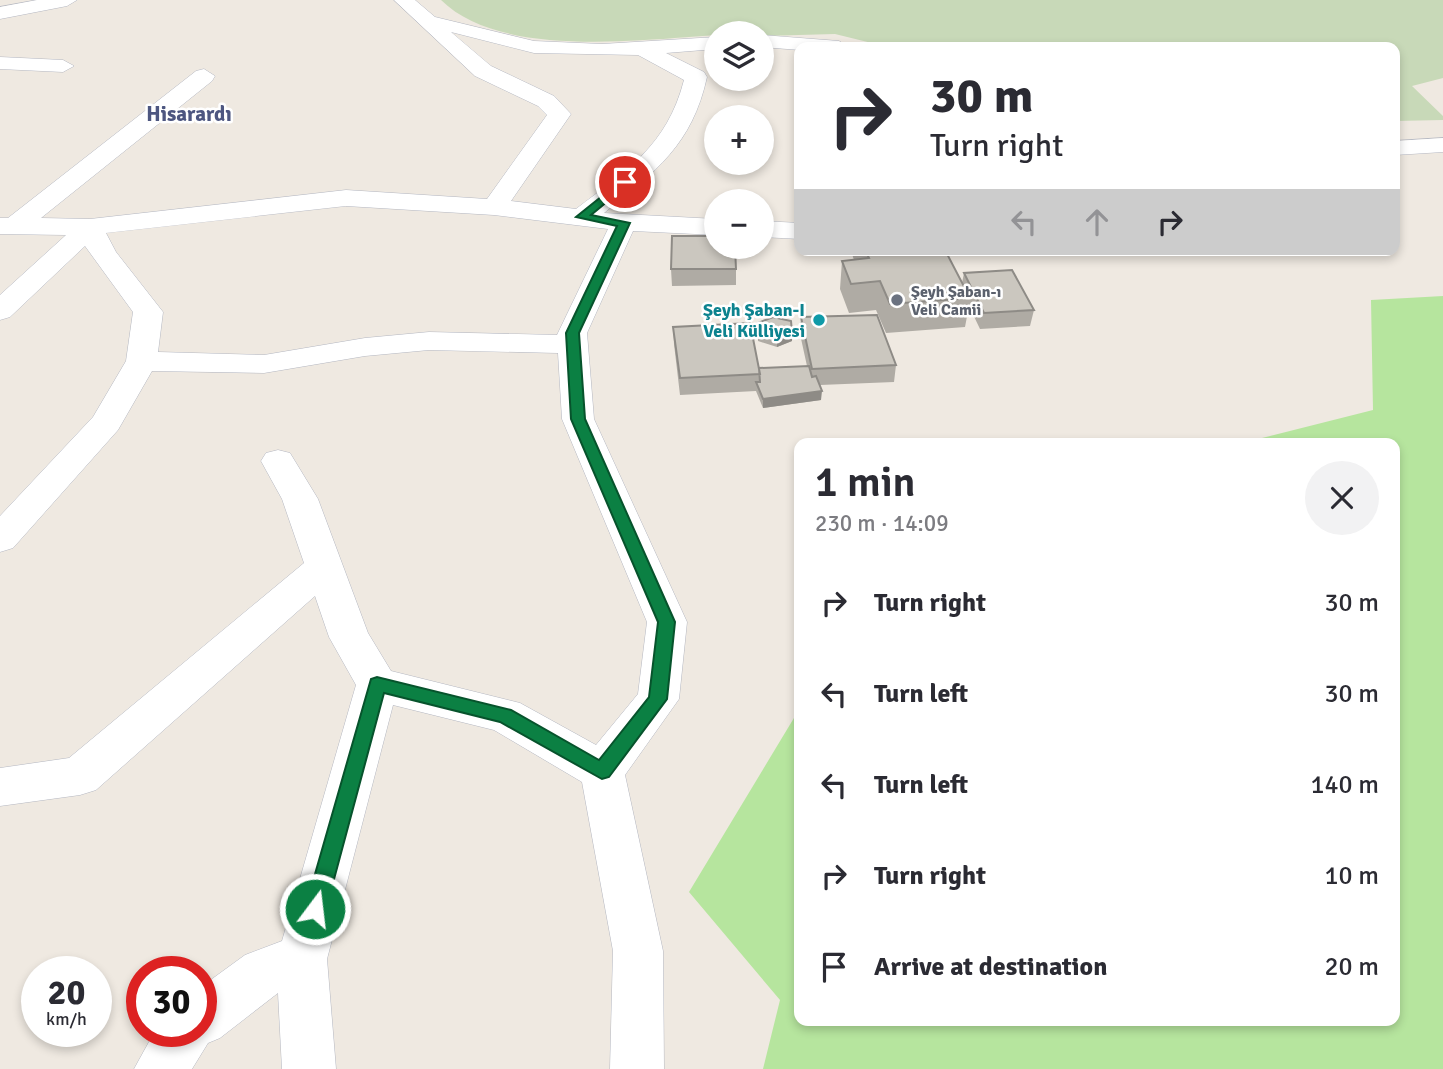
<!DOCTYPE html>
<html lang="en">
<head>
<meta charset="utf-8">
<style>
  body { margin:0; font-family:Signika,sans-serif; background:#f2f2f3; color:#2b2b33; height:100vh; display:flex; flex-direction:column; font-size:26px; white-space:nowrap }
  * { box-sizing:border-box; margin:0 }
  p { font-size:23px; color:#7c7c81 }
  .icon { flex:none; width:38px; height:38px; fill:none; stroke:currentColor; stroke-width:2; stroke-linecap:round; stroke-linejoin:round }
  .map { position:relative; flex:1; overflow:hidden }
  .panel { position:absolute; left:794px; top:438px; width:606px; height:588px; display:flex; flex-direction:column; background:#fff; border-radius:14px; box-shadow:0 4px 10px #0003 }
  .panel>* { flex:none }
  .top-card { position:absolute; left:794px; top:42px; width:606px; height:214px; border-radius:14px; box-shadow:0 4px 10px #0003; background:#fff; color:#2b2b33; overflow:hidden }
  .controls { position:absolute; left:704px; top:21px; display:grid; gap:14px }
  .controls a { display:grid; place-items:center; width:70px; height:70px; border-radius:50%; background:#fff; box-shadow:0 4px 10px #0003; font-size:35px }
  .speed { position:absolute; left:21px; top:956px; display:flex; gap:14px; font-size:35px; font-weight:700; text-align:center }
  .speed>* { display:grid; place-content:center; width:91px; height:91px; border-radius:50%; background:#fff; box-shadow:0 4px 10px #0003; line-height:1 }
  .speed small { font-size:18px; font-weight:400 }
  .speed .limit { border:10px solid #d22; background:#fff; color:#111 }
  .pin { position:absolute; display:grid; place-items:center; width:60px; height:60px; color:#fff; margin:-30px; border:4px solid #fff; border-radius:50%; box-shadow:0 2px 7px #0007 }
  .me { position:absolute; width:77px; margin:-38px; rotate:15deg; stroke-linejoin:round; filter:drop-shadow(0 0 5px #0008) }
  .turn { display:flex; align-items:center; gap:24px; height:147px; padding:0 21px; font-size:32px }
  .turn .icon { width:91px; height:91px; stroke-width:2.5 }
  .turn b { display:block; font-size:49px; line-height:60px }
  .lanes { display:flex; align-items:center; height:66px; padding:0 21px; background:#0003; justify-content:center; gap:35px; direction:ltr }
  .lanes .off { opacity:.35 }
  .round { display:grid; place-items:center; flex:none; width:74px; height:74px; border-radius:37px; background:#f2f2f3 }
  .overview { display:flex; align-items:center; justify-content:space-between; height:119px; padding:0 21px }
  h1 { font-size:42px; font-weight:600; line-height:52px }
  ul { padding:0; list-style:none }
  li { display:flex; align-items:center; gap:21px; height:91px; padding:0 21px }
  li div { flex:1 }
  li b { display:block; font-size:26px }
  li em { font-style:normal }
  .map>svg:first-child { display:block }
</style>
</head>
<body>
<div class="map">
<svg width="1443" height="1069" viewBox="0 0 1443 1069">
  <rect width="100%" height="100%" fill="#efe9e1"/>
  <!-- green -->
  <path fill="#b6e59e" d="M 1443,296 L 1443,1069 L 763,1069 L 780,1000 L 689,892 L 800,708 L 800,1020 L 1395,1020 L 1395,443 L 1242,443 L 1373,410 L 1371,300 Z"/>
  <!-- cemetery -->
  <path fill="#c8d9b8" d="M 441,0 L 1443,0 L 1443,78 L 1412,86 L 1443,116 L 1443,120 L 1395,121 L 1395,47 L 888,47 L 835,34 L 761,36 L 761,33 C 679,33 509,67 441,0 Z"/>
  <g fill="none" stroke-linecap="round" stroke-linejoin="round">
    <defs>
      <path id="street" d="M 37,0 L 77,0 L 67,6 L 0,19 L 0,7 Z
        M 394,0 L 415,0 L 435,17 L 534,41 L 602,44 L 716,37 L 716,49 L 666,53 L 704,72 L 707,77 C 692,145 656,171 604,213 L 716,219 L 716,235 L 633,231 L 587,333 L 594,419 L 687,622 L 679,699 L 625,775 L 663,951 L 664,1069 L 610,1069 L 613,951 L 582,782 L 494,730 L 393,705 L 327,959 L 336,1069 L 282,1069 L 278,993 L 220,1038 L 208,1043 L 192,1069 L 134,1069 L 155,1031 L 201,1031 L 201,987 L 245,955 L 282,941 L 356,685 L 329,637 L 315,596 L 96,790 L 80,795 L 0,806 L 0,768 L 69,758 L 304,563 L 282,499 L 261,461 L 266,453 L 278,450 L 290,453 L 318,499 L 368,633 L 391,671 L 520,703 L 596,745 L 638,694 L 647,622 L 562,419 L 558,353 L 429,350 L 365,356 L 264,373 L 152,371 L 118,430 L 13,548 L 0,552 L 0,516 L 93,417 L 126,361 L 133,312 L 85,246 L 10,317 L 0,320 L 0,295 L 66,235 L 0,234 L 0,218 L 8,218 L 196,71 L 204,69 L 215,76 L 212,81 L 41,218 L 90,219 L 346,190 L 487,199 L 547,115 L 538,106 L 475,76 ZM 451,32 L 534,53 L 638,55 L 684,80 C 667,146 627,170 576,209 L 511,201 L 571,114 L 554,96 L 491,66 ZM 346,206 L 494,215 L 608,229 L 557,335 L 429,332 L 365,338 L 264,355 L 158,352 L 163,312 L 116,252 L 106,233 Z
        M 761,35 L 839,41 L 849,47 L 800,47 L 800,50 L 761,47 Z
        M 0,57 L 63,60 L 74,66 L 63,72 L 0,69 Z
        M 1443,138 L 1443,152 L 1395,155 L 1395,141 Z
        M 761,221 L 800,223 L 800,239 L 761,237 Z"/>
    </defs>
    <!-- street casing -->
    <use href="#street" stroke="#b4b7c1" stroke-width="1"/>
    <!-- street -->
    <use href="#street" fill="#fff" fill-rule="evenodd"/>
  </g>
  <!-- wall -->
  <path fill="#afaba4" d="M 852,250 L 945,250 L 962,283 L 964,273 L 1034,310 L 1030,326 L 980,329 L 969,306 L 965,327 L 886,333 L 876,310 L 849,313 L 840,289 L 842,261 L 854,260 L 852,254 Z
    M 671,269 L 736,269 L 736,285 L 672,286 Z
    M 801,317 L 896,365 L 894,382 L 820,385 L 821,400 L 763,408 L 756,391 L 680,395 L 674,344 L 673,327 L 759,368 L 807,366 L 800,334 Z
    M 758,323 L 792,341 L 777,347 L 758,341 Z"/>
  <!-- shaded-wall -->
  <path fill="#8e8b86" d="M 792,332 L 792,341 L 777,347 L 777,338 Z
    M 822,391 L 821,400 L 763,408 L 763,399 Z"/>
  <!-- building -->
  <path fill="#cbc7bf" stroke="#8e8b86" stroke-width="2" d="M 672,236 L 716,236 L 716,247 L 735,247 L 736,269 L 671,269 Z
    M 865,250 L 945,250 L 970,298 L 890,304 L 880,281 L 851,284 L 842,261 L 869,258 Z
    M 1012,270 L 1034,310 L 984,313 L 964,273 Z
    M 877,315 L 896,365 L 812,369 L 801,317 Z
    M 773,317 L 791,321 L 792,332 L 777,338 L 759,332 L 758,323 Z
    M 750,323 L 760,374 L 680,378 L 673,327 Z
    M 809,366 L 812,377 L 816,376 L 822,391 L 763,399 L 756,382 L 760,382 L 759,368 Z"/>
  <!-- route -->
  <path fill="#0b8043" stroke="#07532c" stroke-width="2" d="M 622,180 L 631,182 L 591,215 L 630,223 L 579,333 L 585,419 L 675,622 L 667,699 L 609,777 L 602,779 L 500,722 L 384,693 L 326,909 L 323,916 L 315,919 L 308,916 L 305,909 L 371,679 L 377,677 L 511,710 L 599,760 L 649,697 L 658,622 L 571,419 L 566,333 L 617,226 L 576,217 Z"/>
  <!-- markers -->
  <circle fill="#6b7280" stroke="#fff" stroke-width="2.5" cx="897" cy="300" r="7"/>
  <circle fill="#0f9aa8" stroke="#fff" stroke-width="2.5" cx="819" cy="320" r="7"/>
  <g text-anchor="middle" stroke-width="5" stroke-linejoin="round" paint-order="stroke">
    <!-- far-worship labels -->
    <g font-size="16" font-weight="bold" fill="#5b616d" stroke="#fff" text-anchor="start">
      <text x="911" y="297">Şeyh Şaban-ı<tspan x="911" dy="18">Veli Camii</tspan></text>
    </g>
    <!-- culture labels -->
    <g font-size="18" font-weight="bold" fill="#0d838f" stroke="#fff" text-anchor="end">
      <text x="805" y="316">Şeyh Şaban-I<tspan x="805" dy="21">Veli Külliyesi</tspan></text>
    </g>
    <!-- far-district labels -->
    <g font-size="21" font-weight="bold" fill="#4d5680" stroke="#fff">
      <text x="189" y="121">Hisarardı</text>
    </g>
  </g>
</svg>
<div class="controls">
<a><svg class="icon" aria-label="layers" viewBox="0 0 24 24"><path d="M12 4l9 5-9 5-9-5zM3 14l9 5 9-5"/></svg></a>
<a>+</a>
<a>−</a>
</div>
<div class="speed"><div>20<small>km/h</small></div><div class="limit">30</div></div>
<div class="pin" style="left:625px;top:182px;background:#d93025"><svg class="icon" aria-label="arrive" viewBox="0 0 24 24"><path d="M6 21V4h12l-3 4 3 4H6"/></svg></div>
<svg class="me" style="left:315px;top:909px" viewBox="-20 -20 40 40"><circle r="17" fill="#0b8043" stroke="#fff" stroke-width="3"/><path d="M0-11L8 9 0 5-8 9z" fill="#fff"/></svg>
<div class="top-card">
<div class="turn"><svg class="icon" aria-label="right" viewBox="0 0 24 24"><path d="M7 20v-9h11M14 6l5 5-5 5"/></svg><div><b>30 m</b>Turn right</div></div>
<div class="lanes"><svg class="icon off" aria-label="left" viewBox="0 0 24 24"><path d="M17 20v-9H6M10 6l-5 5 5 5"/></svg><svg class="icon off" aria-label="ahead" viewBox="0 0 24 24"><path d="M12 20V5M6 11l6-6 6 6"/></svg><svg class="icon" aria-label="right" viewBox="0 0 24 24"><path d="M7 20v-9h11M14 6l5 5-5 5"/></svg></div>
</div>
<section class="panel">
<div class="overview"><div><h1>1 min</h1><p>230 m · 14:09</p></div><a class="round"><svg class="icon" aria-label="close" viewBox="0 0 24 24"><path d="M6 6l12 12M18 6L6 18"/></svg></a></div>
<ul>
<li><svg class="icon" aria-label="right" viewBox="0 0 24 24"><path d="M7 20v-9h11M14 6l5 5-5 5"/></svg><div><b>Turn right</b></div><em>30 m</em></li>
<li><svg class="icon" aria-label="left" viewBox="0 0 24 24"><path d="M17 20v-9H6M10 6l-5 5 5 5"/></svg><div><b>Turn left</b></div><em>30 m</em></li>
<li><svg class="icon" aria-label="left" viewBox="0 0 24 24"><path d="M17 20v-9H6M10 6l-5 5 5 5"/></svg><div><b>Turn left</b></div><em>140 m</em></li>
<li><svg class="icon" aria-label="right" viewBox="0 0 24 24"><path d="M7 20v-9h11M14 6l5 5-5 5"/></svg><div><b>Turn right</b></div><em>10 m</em></li>
<li><svg class="icon" aria-label="arrive" viewBox="0 0 24 24"><path d="M6 21V4h12l-3 4 3 4H6"/></svg><div><b>Arrive at destination</b></div><em>20 m</em></li>
</ul>
</section>
</div>
</body>
</html>
